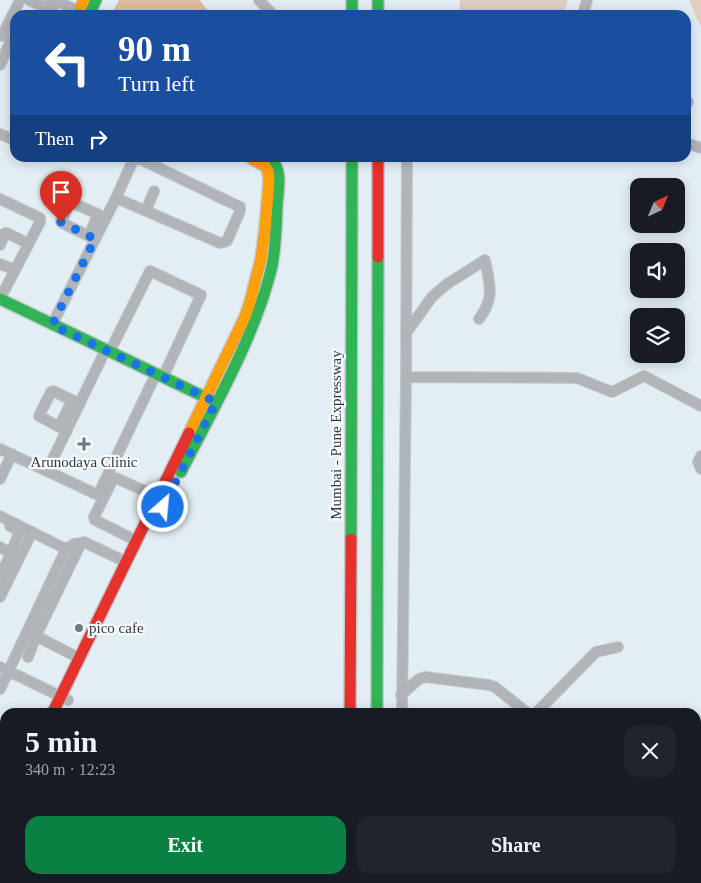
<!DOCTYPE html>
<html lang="en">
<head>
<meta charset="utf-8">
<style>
  body { margin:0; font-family:Georgia,serif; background:#20242c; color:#f1f3f6; height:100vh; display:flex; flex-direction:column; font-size:19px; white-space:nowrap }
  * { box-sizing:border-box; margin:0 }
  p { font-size:16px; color:#9ea1a6 }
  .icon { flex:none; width:28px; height:28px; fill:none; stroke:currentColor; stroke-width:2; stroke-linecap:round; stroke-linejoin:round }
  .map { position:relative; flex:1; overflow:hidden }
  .details { position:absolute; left:0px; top:708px; width:701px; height:176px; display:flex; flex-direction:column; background:#171b24; border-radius:15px 15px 0 0; box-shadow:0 2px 12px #0003 }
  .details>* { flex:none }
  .hud { position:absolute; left:10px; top:10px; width:681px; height:152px; border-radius:15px; box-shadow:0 2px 12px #0003; background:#1a4fa0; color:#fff; overflow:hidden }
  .needle { width:32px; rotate:44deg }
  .tools { position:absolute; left:630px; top:178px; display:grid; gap:10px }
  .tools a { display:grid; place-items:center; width:55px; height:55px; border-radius:10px; background:#171b24; box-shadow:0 2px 12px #0003; font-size:25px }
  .pin { position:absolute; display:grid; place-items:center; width:42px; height:42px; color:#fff; margin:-51px -21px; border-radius:50% 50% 50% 0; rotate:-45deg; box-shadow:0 0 5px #0007 }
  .pin .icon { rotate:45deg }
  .me { position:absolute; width:55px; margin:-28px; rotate:27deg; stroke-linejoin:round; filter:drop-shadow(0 0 4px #0008) }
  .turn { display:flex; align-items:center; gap:18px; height:105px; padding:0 25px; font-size:22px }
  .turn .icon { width:65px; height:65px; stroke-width:2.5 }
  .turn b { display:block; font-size:35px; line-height:42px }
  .then { display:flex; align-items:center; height:48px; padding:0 25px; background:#0003; gap:10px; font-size:19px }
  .round { display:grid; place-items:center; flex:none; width:52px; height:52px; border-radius:15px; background:#20242c }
  .summary { display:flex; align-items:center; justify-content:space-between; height:85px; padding:0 25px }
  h1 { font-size:30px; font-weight:700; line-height:38px }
  .primary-button { display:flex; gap:10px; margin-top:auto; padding:10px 25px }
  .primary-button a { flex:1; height:58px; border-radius:15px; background:#0b8043; color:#fff; font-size:20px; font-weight:700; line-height:58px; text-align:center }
  .primary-button a+a { background:#20242c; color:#f1f3f6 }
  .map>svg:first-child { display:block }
</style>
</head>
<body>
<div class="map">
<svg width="701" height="883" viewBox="0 0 701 883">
  <rect width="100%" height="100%" fill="#e3eef4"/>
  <!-- green -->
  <path fill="#decfc1" d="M 460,0 L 568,0 L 563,15 L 459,15 Z
    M 689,0 L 701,0 L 701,28 Z"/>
  <!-- water -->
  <path fill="#ddbd9e" d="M 119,0 L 200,0 L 211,15 L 111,15 Z"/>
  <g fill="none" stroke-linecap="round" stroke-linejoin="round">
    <defs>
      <path id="street" d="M 29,0 L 46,8 L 51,0
        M 259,0 L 273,15
        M 48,15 L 56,1 L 79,11
        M 583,15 L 587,0
        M 2,36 L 20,0
        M 0,65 L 11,40
        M 686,103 L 688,102
        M 0,134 L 15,140
        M 686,143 L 701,148
        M 116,198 L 220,243 L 227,241 L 240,211 L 240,207 L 138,158
        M 0,199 L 40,218 L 40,222 L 0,299
        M 146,211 L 154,191
        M 89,236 L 98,214 L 70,202 L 61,222 L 62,223 L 95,239
        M 0,245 L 5,233 L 7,233 L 29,244
        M 0,264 L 15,270
        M 52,325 L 116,198 L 134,158
        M 406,333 L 432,297 L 447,284 L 485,260 C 490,285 495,298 479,319
        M 110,351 L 150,271 L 201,295 L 163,377
        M 406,377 L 577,378 L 612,392 L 644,376 L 701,406
        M 59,427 L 72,401
        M 67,431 L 39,416 L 51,392 L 53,391 L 80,404
        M 0,449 L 98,495 L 156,374
        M 701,456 L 698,462 L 701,469
        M 47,471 L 106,349
        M 0,479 L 12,454
        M 0,516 L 66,549
        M 10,526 L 19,531 L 19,533 L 13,548
        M 137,541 L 95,520 L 94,517 L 113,479 L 116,478 L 158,497
        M 0,547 L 9,552 L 10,555 L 3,570 L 0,568
        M 0,578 L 1,576
        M 0,597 L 32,532
        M 28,657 L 36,636 L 31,634
        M 79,658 L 36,636 L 81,543 L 84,542 L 126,562
        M 0,667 L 68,700
        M 0,689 L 66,549 L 74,544 L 81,543
        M 401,695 L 419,679 L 425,677 L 489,685 L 495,687 L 526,712
        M 402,712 L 406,377 L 407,158
        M 537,712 L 596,652 L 618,647
        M 0,790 L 5,792
        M 425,879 L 431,883
        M 458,879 L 467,883
        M 625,879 L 631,883
        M 398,883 L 400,879"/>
      <path id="fast" d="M 352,0 L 352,15
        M 378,0 L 378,15
        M 89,15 L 96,0
        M 0,299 L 213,401
        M 181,472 C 213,409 256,335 272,266 C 276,246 276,226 277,206 C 278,189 283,172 271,158
        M 351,539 L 352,158
        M 377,712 L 378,257
        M 0,824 L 5,813
        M 349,879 L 349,883"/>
      <path id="slow" d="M 77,15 L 84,0
        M 189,433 L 245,317 L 250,302 L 261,259 L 265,229 L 269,181 L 268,171 L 265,166 L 251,158"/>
      <path id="jam" d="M 378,257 L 378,158
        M 53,712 L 189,433
        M 350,712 L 351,539
        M 0,845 L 5,834
        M 376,883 L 377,879"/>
    </defs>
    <!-- street casing -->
    <use href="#street" stroke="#c1c9ce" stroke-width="12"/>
    <!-- fast casing -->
    <use href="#fast" stroke="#c1c9ce" stroke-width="14"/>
    <!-- slow casing -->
    <use href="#slow" stroke="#c1c9ce" stroke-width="14"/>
    <!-- jam casing -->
    <use href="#jam" stroke="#c1c9ce" stroke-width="14"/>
    <!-- street -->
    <use href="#street" stroke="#b1b5b8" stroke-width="10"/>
    <!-- fast -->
    <use href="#fast" stroke="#30b455" stroke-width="11"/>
    <!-- slow -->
    <use href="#slow" stroke="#ff9f0a" stroke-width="11"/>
    <!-- jam -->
    <use href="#jam" stroke="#e5322d" stroke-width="11"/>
  </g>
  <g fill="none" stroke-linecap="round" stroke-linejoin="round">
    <!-- route -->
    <path stroke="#1a73e8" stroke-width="9" stroke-dasharray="0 16.2" d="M 61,222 L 95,239 L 52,325 L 216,402 L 163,507"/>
  </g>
  <!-- markers -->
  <g fill="#6f787d" stroke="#f7fbfd" stroke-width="2">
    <path d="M81.5 436.5h5v5h5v5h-5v5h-5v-5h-5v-5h5z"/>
    <circle cx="79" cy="628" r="5"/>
  </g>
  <g text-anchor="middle" stroke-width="4.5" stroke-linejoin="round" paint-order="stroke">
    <!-- street labels -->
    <g font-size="15" fill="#31393d" stroke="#f7fbfd">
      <text transform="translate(336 435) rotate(-90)" y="5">Mumbai - Pune Expressway</text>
    </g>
    <!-- poi labels -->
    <g font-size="15" fill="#31393d" stroke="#f7fbfd">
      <text x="84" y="467">Arunodaya Clinic</text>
      <text x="89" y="633" text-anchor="start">pico cafe</text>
    </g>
  </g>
</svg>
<div class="tools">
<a><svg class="needle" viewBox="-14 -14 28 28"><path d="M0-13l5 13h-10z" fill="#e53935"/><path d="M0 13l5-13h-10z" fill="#9ea1a6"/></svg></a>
<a><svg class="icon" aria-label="sound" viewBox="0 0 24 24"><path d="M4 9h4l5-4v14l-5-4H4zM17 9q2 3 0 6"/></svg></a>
<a><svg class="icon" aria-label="layers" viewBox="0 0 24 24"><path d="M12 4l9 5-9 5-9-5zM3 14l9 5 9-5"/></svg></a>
</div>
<div class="pin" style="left:61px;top:222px;background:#d93025"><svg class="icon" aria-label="arrive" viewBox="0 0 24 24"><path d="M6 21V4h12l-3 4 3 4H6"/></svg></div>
<svg class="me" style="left:163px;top:507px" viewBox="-20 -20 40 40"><circle r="17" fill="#1a73e8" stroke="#fff" stroke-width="3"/><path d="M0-11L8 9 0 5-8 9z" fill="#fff"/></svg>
<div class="hud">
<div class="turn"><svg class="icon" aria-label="left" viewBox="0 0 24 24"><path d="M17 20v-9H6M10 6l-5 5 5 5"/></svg><div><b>90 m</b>Turn left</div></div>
<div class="then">Then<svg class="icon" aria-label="right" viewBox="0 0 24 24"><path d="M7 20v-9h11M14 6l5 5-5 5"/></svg></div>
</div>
<section class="details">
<div class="summary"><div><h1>5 min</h1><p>340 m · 12:23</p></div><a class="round"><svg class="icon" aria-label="close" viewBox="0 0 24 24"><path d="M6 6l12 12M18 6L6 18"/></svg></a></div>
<div class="primary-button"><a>Exit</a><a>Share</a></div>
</section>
</div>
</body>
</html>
